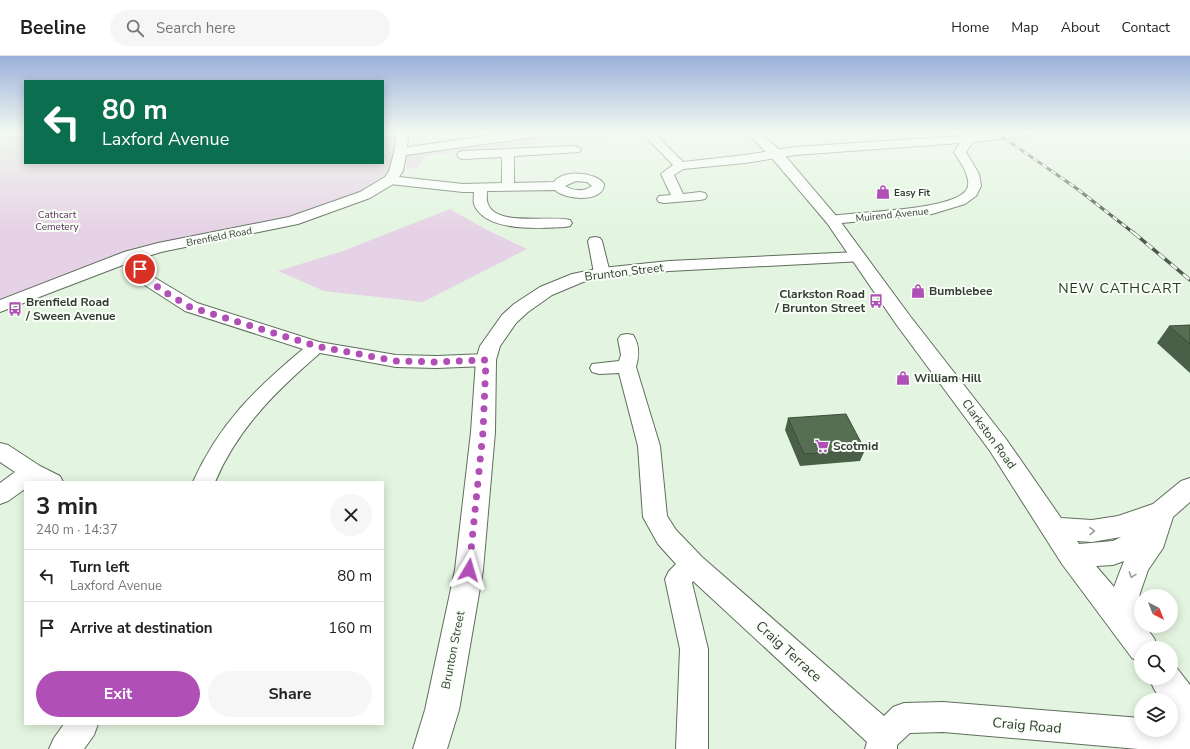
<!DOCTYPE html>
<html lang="en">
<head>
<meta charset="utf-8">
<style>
  body { margin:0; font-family:"Nunito Sans",sans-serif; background:#f6f6f6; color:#222; height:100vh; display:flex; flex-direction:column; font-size:15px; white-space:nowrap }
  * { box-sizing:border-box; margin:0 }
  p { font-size:13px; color:#767676 }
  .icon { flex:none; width:22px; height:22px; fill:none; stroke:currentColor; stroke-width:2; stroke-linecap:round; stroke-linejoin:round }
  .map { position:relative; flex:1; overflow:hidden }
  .drawer { position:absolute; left:24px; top:425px; width:360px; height:244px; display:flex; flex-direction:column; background:#fff; border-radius:0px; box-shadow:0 2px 10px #0003 }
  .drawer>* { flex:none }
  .top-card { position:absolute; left:24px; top:24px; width:360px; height:84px; border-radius:0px; box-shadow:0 2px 10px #0003; background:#0b6e4f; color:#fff; overflow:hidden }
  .needle { width:26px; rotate:138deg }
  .fabs { position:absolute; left:1134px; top:533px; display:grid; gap:8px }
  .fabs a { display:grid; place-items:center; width:44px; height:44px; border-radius:50%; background:#fff; box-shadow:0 2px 10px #0003; font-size:20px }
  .pin { position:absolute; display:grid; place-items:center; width:34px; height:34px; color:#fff; margin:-17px; border:2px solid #fff; border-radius:50%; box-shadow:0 1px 4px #0007 }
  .me { position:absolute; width:44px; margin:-22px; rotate:7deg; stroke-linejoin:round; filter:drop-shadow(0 0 3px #0008) }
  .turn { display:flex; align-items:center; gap:14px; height:84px; padding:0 12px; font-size:18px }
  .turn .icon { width:52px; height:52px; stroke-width:2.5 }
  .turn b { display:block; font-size:28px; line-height:34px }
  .round { display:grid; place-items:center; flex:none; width:42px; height:42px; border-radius:21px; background:#f6f6f6 }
  .headline { display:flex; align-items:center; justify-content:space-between; height:68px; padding:0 12px }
  h1 { font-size:24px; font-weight:700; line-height:30px }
  .primary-button { display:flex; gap:8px; margin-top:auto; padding:8px 12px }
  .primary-button a { flex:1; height:46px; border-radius:24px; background:#b04fb6; color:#fff; font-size:16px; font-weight:700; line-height:46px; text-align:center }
  .primary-button a+a { background:#f6f6f6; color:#222 }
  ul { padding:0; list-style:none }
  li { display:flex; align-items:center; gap:12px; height:52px; padding:0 12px; border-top:1px solid #e0e0e0 }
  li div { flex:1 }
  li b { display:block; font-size:15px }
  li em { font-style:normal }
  header { display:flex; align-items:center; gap:24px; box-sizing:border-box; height:56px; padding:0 20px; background:#fff; border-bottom:1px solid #e0e0e0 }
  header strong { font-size:19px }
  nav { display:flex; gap:22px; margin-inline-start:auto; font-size:14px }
  .search { width:280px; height:36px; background:#f6f6f6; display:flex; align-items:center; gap:10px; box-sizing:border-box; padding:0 14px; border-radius:22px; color:#767676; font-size:15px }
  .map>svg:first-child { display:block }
</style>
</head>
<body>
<header>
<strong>Beeline</strong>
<div class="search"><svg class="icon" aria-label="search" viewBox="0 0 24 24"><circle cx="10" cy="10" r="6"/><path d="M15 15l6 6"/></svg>Search here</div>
<nav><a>Home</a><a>Map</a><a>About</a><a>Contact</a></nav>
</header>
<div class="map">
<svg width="1190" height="693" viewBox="0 0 1190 693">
  <rect width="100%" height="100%" fill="#e3f5e0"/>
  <!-- green -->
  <path fill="#e6d2e6" d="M 0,77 L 25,77 L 25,107 L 383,107 L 383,77 L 399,77 L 389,113 L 375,129 L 352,140 L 279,164 L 178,183 L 0,245 Z
    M 488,77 L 637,77 L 426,100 L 418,112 L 407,113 L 403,99 L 417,88 Z
    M 450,153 L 485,173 L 527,193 L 423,246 L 324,235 L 278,215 L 343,195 Z"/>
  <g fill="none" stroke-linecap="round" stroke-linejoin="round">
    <defs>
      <path id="minor" d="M 397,77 L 409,77 L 406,96 L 404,99 L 396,99 L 394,96 Z
        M 488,77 L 500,77 L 504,82 L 502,84 C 495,86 492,83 488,77 Z
        M 646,77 L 654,77 L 683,106 L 745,99 L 795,91 L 963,80 L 960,77 L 973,77 L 975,79 L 994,77 L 1030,77 L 1024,80 L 973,86 L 966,96 L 979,118 L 981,130 L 976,140 L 965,148 L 932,158 L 832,168 L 827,167 L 825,164 L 827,161 C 849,155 964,156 968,130 C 970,118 959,105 954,96 L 960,87 L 795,99 L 745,107 L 683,113 L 674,119 L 683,138 L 700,136 L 705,137 L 707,140 L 705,143 L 700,144 L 664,147 L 659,146 L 657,143 L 659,140 L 671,139 L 661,118 L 673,109 L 646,81 L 644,79 Z
        M 575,90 L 579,92 L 581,94 L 579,96 L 514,100 L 514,127 L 554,126 C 563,113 596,116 604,128 C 604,147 565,144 555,134 L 487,135 C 487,139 486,144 488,148 C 496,171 551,159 570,164 L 572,167 L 570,170 L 565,171 C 541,172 485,177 474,148 C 473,144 474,139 474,136 L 463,136 L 390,128 L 386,127 L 384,124 L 386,121 L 390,120 L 463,128 L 502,127 L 502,101 L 463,103 L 459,102 L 457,99 L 459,96 L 463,95 ZM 576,125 L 587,126 L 592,130 C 583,136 574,135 565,130 Z
        M 595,181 L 600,182 L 602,185 L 610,217 L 608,220 L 602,222 L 596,220 L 594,217 L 588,185 L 590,182 Z
        M 130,195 L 135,197 L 155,222 L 197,247 L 319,286 L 396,299 L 437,300 L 486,298 L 493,300 L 495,304 L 493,308 L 486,310 L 437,312 L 396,311 L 320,297 C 276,335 238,372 215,426 L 193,426 C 219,368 255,333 303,293 L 185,255 L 143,228 L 122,200 L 125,197 Z
        M 627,278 L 633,279 C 640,289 639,300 636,311 L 660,390 L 667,460 L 676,474 L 702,501 L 884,660 L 893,651 L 904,647 L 943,646 L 1141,662 L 1141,674 L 1171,674 L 1171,665 L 1190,667 L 1190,693 L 1138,693 L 943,676 L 910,677 L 897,689 L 897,693 L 865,693 L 867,686 L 693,525 L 692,527 L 708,593 L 708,693 L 676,693 L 680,593 L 665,523 L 669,515 L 676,508 L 658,488 L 643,461 L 638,390 L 619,317 L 599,318 L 592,316 L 590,312 L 592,308 L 619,305 L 621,299 L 618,283 L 621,279 Z
        M 0,387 L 8,389 L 40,410 L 60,420 L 63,426 L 25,426 L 25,433 L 8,445 L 0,448 L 0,427 L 15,416 L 0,406 Z
        M 64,668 L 98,668 L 94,679 L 84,693 L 49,693 L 54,682 Z"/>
      <path id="tertiary" d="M 508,77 L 540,77 L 538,80 L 534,81 L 406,99 L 403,115 L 395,127 L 370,142 L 298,168 L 161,196 L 136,204 L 0,256 L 0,244 L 124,196 L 158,187 L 289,161 L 360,136 L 385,121 L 389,115 L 395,93 Z
        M 857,196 L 863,197 L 865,201 L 863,205 L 669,215 L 602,222 L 583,226 L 552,239 L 528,256 L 516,267 L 500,290 L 496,304 L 495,376 L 483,514 L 459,654 L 447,693 L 413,693 L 425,654 L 455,514 L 471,376 L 476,304 L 480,290 L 502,259 L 514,248 L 540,231 L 572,218 L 602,212 L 669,205 Z"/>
      <path id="secondary" d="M 747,77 L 760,77 L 781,95 L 837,161 L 910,260 L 1006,383 L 1061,462 L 1092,464 L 1118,460 L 1153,448 L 1181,425 L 1190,422 L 1190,446 L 1173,461 L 1163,492 L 1148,514 L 1140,537 L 1138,555 L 1141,570 L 1145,570 L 1154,582 L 1158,592 L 1141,592 L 1141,606 L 1132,602 L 1062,508 L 990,395 L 896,268 L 827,167 L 771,101 ZM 1121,481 L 1113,485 L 1079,488 L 1077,485 L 1092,486 ZM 1124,505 L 1114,531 L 1096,510 L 1113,509 Z
        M 1171,609 L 1176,611 L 1190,629 L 1190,674 C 1173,667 1171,662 1171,644 L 1161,644 L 1154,633 L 1149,622 L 1171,622 Z"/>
    </defs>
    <!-- minor casing -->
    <use href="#minor" stroke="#5f6e5c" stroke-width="2"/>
    <!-- tertiary casing -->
    <use href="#tertiary" stroke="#5f6e5c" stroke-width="2"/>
    <!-- secondary casing -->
    <use href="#secondary" stroke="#5f6e5c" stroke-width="2"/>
    <!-- minor -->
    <use href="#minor" fill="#fff" fill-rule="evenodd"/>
    <!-- tertiary -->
    <use href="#tertiary" fill="#fff" fill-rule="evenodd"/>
    <!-- secondary -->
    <use href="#secondary" fill="#fff" fill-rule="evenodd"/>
    <defs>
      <path id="rail-far1" d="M 997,77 L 1076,132 L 1135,178"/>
      <path id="rail" d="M 1134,177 L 1190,224"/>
    </defs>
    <!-- rail-far1 casing -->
    <use href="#rail-far1" stroke="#50594f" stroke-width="3"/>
    <!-- rail casing -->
    <use href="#rail" stroke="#50594f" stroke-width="3.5"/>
    <!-- rail-far1 -->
    <use href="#rail-far1" stroke="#f8fff6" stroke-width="2" stroke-dasharray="5.5" stroke-linecap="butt"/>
    <!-- rail -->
    <use href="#rail" stroke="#f8fff6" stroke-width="2.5" stroke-dasharray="8" stroke-linecap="butt"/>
  </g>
  <!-- wall -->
  <path fill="#4a5f47" d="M 1190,269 L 1190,317 L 1157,287 L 1169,270 Z
    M 788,362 L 865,394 L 860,405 L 800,410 L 785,374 Z"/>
  <!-- building -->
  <path fill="#566e52" stroke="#3c4d39" d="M 1190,269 L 1190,288 L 1169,270 Z
    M 846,358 L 865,394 L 804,398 L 788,362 Z"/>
  <!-- one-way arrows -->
  <defs><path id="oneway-chevron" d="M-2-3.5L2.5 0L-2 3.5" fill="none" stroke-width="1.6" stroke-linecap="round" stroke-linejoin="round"/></defs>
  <g stroke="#9a9e9a">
    <use href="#oneway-chevron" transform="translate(1092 475) rotate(-1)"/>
    <use href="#oneway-chevron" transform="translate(1132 519) rotate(110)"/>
  </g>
  <!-- sky -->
  <linearGradient id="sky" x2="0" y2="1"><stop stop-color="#9bb0db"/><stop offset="0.44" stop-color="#f2faf1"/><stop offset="1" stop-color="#f2faf1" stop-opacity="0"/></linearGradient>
  <rect width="1190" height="174" fill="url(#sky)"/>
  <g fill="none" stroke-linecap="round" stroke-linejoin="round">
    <!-- route -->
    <path stroke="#b04fb6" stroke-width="7" stroke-dasharray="0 12.6" d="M 140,213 L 149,225 L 168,238 L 190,251 L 316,290 L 396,305 L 437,306 L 486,304 L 483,376 L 469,514"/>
  </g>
  <!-- icons -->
  <defs>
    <symbol id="shop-bare" viewBox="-9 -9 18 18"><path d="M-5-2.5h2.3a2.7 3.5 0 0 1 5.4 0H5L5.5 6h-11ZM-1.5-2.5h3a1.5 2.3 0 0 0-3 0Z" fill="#b04fb6" stroke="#f8fff6" stroke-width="2.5" paint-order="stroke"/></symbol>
    <symbol id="bus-bare" viewBox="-9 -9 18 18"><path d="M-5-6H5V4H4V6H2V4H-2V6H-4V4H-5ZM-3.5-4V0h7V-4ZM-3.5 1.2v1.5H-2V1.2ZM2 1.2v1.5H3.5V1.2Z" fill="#b04fb6" stroke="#f8fff6" stroke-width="2.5" paint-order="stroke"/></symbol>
    <symbol id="supermarket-bare" viewBox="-9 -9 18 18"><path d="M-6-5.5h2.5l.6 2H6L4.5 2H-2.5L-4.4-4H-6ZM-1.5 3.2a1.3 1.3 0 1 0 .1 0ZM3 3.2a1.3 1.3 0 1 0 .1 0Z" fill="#b04fb6" stroke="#f8fff6" stroke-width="2.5" paint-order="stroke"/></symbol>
  </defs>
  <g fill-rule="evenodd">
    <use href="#shop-bare" x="873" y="126" width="20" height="20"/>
    <use href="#shop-bare" x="908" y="225" width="20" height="20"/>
    <use href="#bus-bare" x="866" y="235" width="20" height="20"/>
    <use href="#bus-bare" x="5" y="243" width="20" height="20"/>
    <use href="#shop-bare" x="893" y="312" width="20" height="20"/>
    <use href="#supermarket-bare" x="812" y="380" width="20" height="20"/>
  </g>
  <g text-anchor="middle" stroke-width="4" stroke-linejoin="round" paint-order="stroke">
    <!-- far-poi labels -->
    <g font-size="10" font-weight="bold" fill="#353c34" stroke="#f8fff6" text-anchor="start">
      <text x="894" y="140">Easy Fit</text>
    </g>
    <!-- far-park labels -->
    <g font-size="10" fill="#59325b" stroke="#f8fff6">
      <text x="57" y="162">Cathcart<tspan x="57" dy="12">Cemetery</tspan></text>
    </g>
    <!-- far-street labels -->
    <g font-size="10" fill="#353c34" stroke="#f8fff6">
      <text transform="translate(892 158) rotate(-6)" y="4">Muirend Avenue</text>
      <text transform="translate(219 180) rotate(-11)" y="4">Brenfield Road</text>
    </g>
    <!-- street labels -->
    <g font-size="12" fill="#353c34" stroke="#f8fff6">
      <text transform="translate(624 216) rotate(-7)" y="4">Brunton Street</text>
      <text transform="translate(989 378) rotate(54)" y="4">Clarkston Road</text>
      <text transform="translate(453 594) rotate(-79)" y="4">Brunton Street</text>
    </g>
    <!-- poi labels -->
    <g font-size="12" font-weight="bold" fill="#353c34" stroke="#f8fff6" text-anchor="start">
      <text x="929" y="239">Bumblebee</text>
      <text x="865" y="242" text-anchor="end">Clarkston Road<tspan x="865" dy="14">/ Brunton Street</tspan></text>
      <text x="26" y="250">Brenfield Road<tspan x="26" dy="14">/ Sween Avenue</tspan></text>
      <text x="914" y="326">William Hill</text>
      <text x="833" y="394">Scotmid</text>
    </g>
    <!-- quarter labels -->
    <g font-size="14" letter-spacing="1" fill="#283525" stroke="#f8fff6">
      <text x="1120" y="237">NEW CATHCART</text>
    </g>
    <!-- near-street labels -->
    <g font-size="14" fill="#353c34" stroke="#f8fff6">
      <text transform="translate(789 595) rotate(42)" y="5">Craig Terrace</text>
      <text transform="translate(1027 669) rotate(5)" y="5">Craig Road</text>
    </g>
  </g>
</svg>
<div class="fabs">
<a><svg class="needle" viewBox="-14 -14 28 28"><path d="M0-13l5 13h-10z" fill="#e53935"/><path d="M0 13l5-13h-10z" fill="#767676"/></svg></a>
<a><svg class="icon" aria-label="search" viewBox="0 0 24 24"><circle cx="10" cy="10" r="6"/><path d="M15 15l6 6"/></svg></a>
<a><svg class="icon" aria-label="layers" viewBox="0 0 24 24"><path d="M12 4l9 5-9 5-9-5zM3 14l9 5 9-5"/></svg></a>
</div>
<div class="pin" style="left:140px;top:213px;background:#d93025"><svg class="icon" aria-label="arrive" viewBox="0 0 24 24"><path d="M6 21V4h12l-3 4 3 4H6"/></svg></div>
<svg class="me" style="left:469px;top:514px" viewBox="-20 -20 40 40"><path d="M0-17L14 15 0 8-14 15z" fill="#b04fb6" stroke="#fff" stroke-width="4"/></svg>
<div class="top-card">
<div class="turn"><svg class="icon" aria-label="left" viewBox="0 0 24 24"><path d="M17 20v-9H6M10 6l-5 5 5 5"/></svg><div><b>80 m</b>Laxford Avenue</div></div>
</div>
<section class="drawer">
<div class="headline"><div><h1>3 min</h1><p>240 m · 14:37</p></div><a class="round"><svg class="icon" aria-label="close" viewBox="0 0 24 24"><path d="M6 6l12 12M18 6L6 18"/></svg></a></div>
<ul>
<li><svg class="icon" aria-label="left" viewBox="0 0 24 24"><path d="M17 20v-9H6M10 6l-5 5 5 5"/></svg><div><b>Turn left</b><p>Laxford Avenue</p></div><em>80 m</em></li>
<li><svg class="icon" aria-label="arrive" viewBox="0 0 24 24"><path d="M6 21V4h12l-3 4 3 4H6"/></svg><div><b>Arrive at destination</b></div><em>160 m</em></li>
</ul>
<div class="primary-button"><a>Exit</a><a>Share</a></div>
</section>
</div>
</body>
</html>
